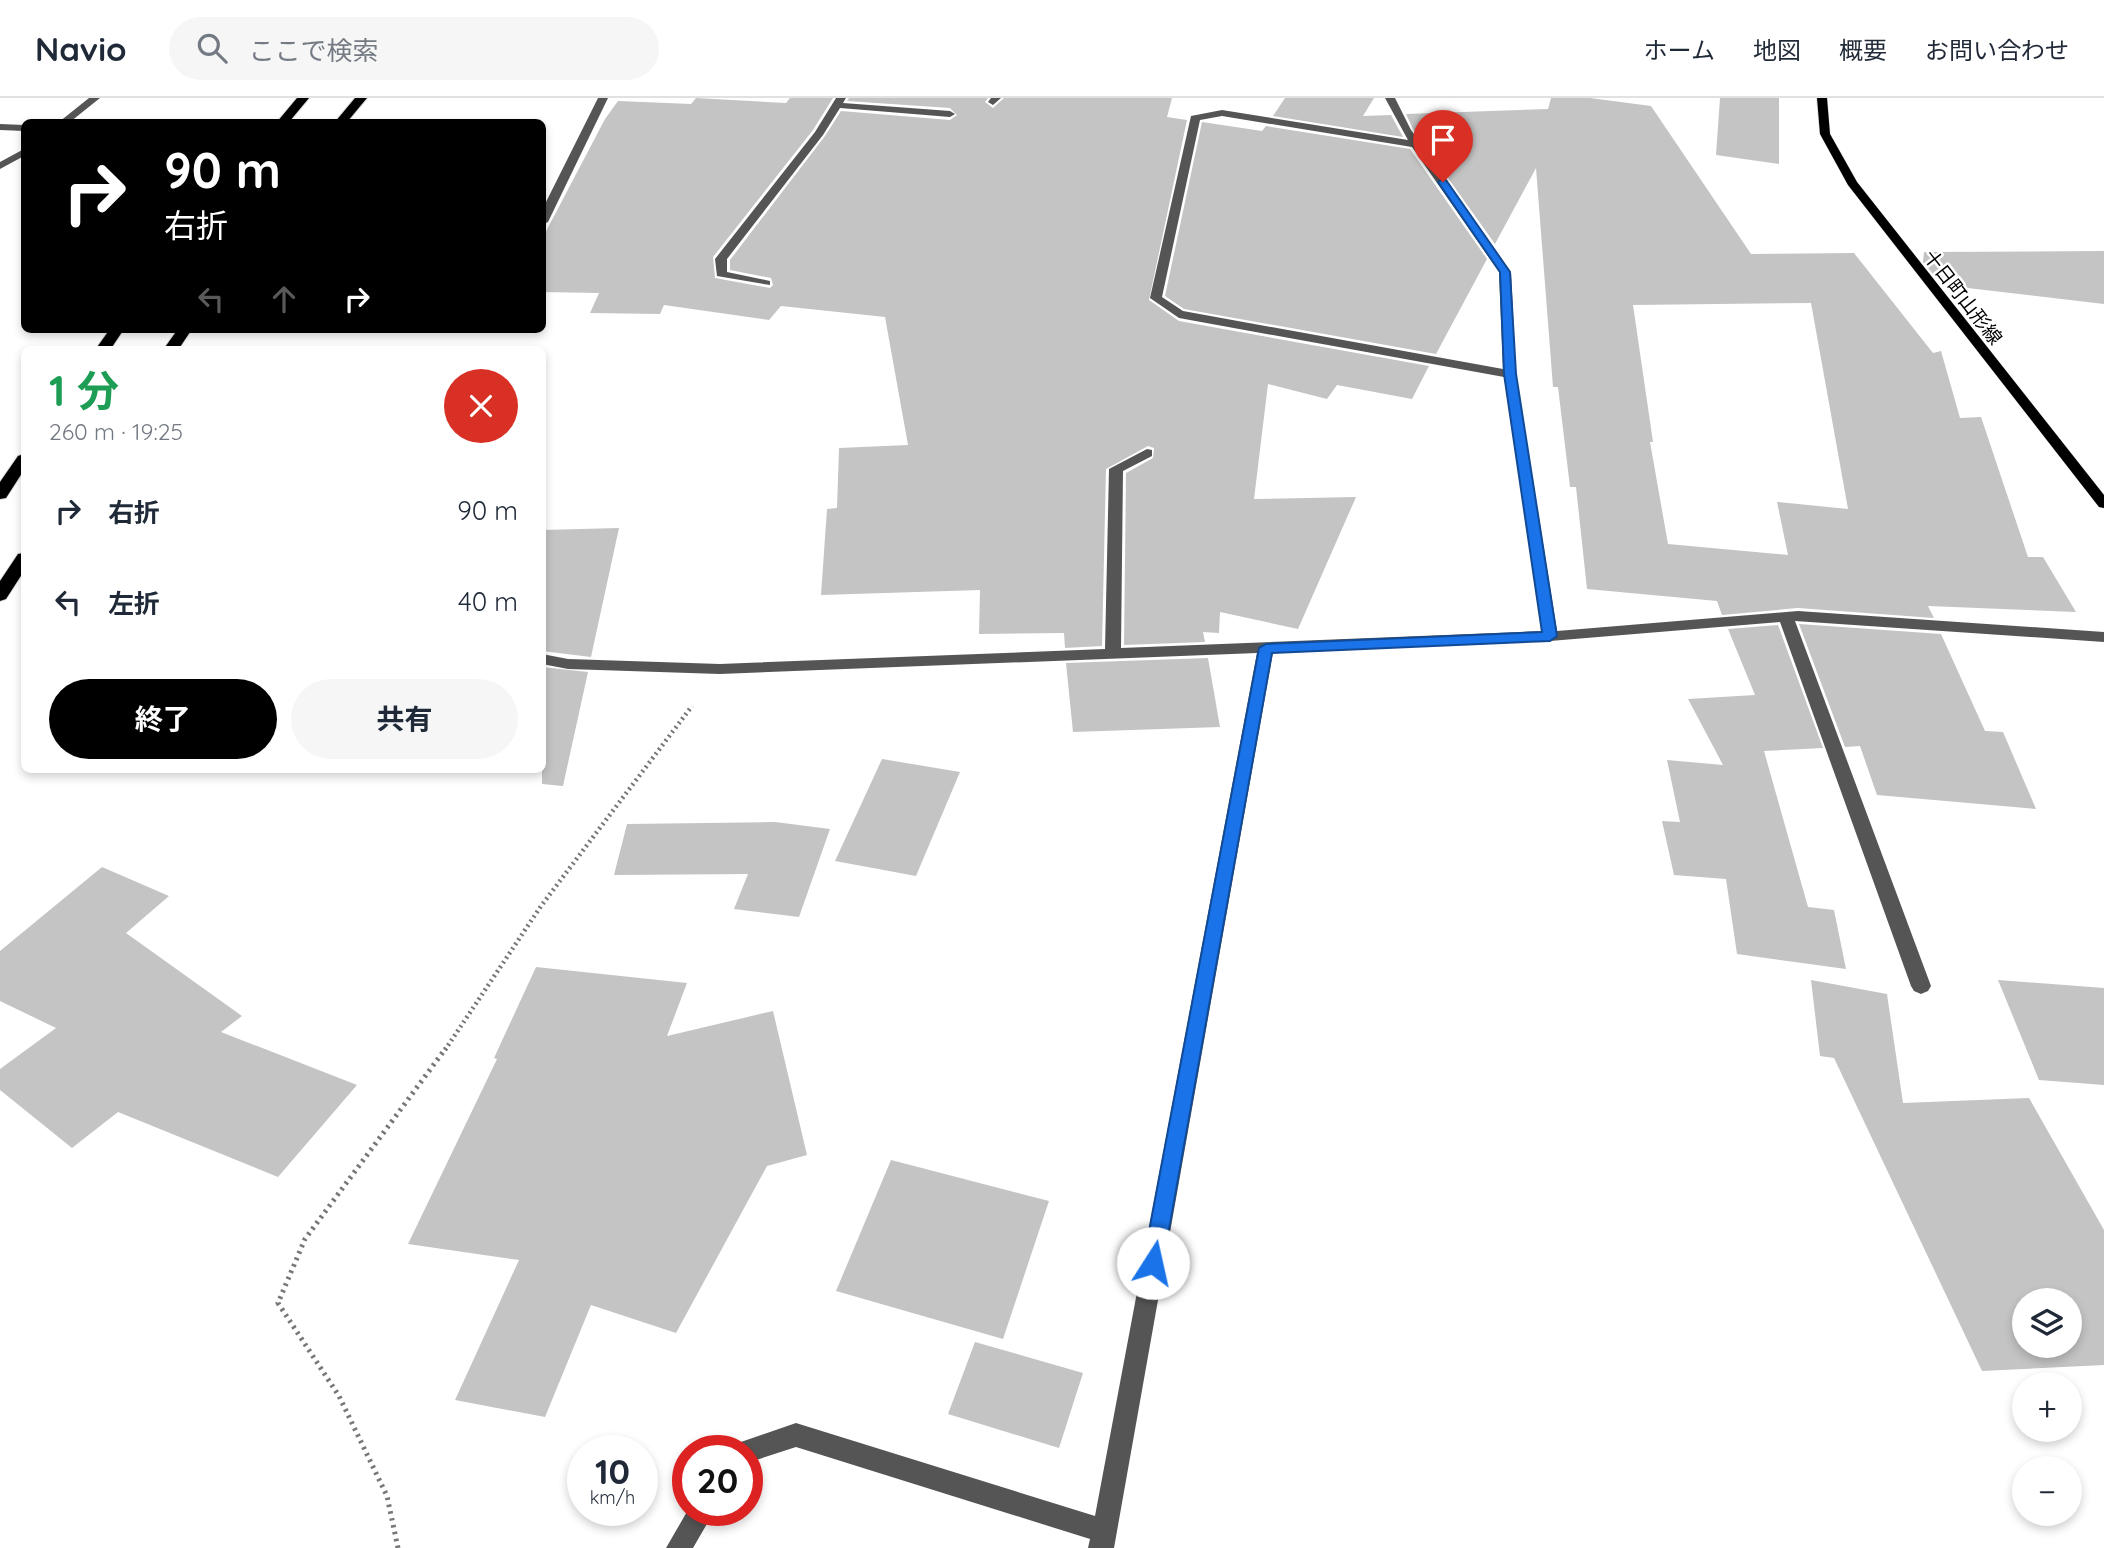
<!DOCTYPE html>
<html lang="ja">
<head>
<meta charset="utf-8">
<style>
  body { margin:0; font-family:Quicksand,"Noto Sans JP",sans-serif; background:#f6f6f7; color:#1f2937; height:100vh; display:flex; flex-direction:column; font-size:26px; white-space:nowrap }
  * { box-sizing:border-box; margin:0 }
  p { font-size:23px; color:#747a83 }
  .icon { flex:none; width:38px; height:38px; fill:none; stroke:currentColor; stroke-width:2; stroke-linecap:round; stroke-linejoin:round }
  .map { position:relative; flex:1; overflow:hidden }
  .drawer { position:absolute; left:21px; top:248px; width:525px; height:427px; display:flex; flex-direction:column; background:#fff; border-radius:10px; box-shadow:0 4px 10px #0003 }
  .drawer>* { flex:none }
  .banner { position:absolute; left:21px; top:21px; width:525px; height:214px; border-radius:10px; box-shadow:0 4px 10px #0003; background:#000; color:#fff; overflow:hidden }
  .buttons { position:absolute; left:2012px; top:1190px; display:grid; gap:14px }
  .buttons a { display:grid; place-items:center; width:70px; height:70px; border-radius:50%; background:#fff; box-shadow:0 4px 10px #0003; font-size:35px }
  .speed { position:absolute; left:567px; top:1337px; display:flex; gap:14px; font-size:35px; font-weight:700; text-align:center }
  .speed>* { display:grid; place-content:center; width:91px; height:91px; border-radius:50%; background:#fff; box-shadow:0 4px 10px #0003; line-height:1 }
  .speed small { font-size:18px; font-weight:400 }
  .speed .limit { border:10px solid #d22; background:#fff; color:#111 }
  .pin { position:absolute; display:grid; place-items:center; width:60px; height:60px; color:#fff; margin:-72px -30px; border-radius:50% 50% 50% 0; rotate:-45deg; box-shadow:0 0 7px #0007 }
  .pin .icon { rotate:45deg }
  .me { position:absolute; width:77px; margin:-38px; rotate:10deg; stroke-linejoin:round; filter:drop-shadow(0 0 5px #0008) }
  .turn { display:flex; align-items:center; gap:24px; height:147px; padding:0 28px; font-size:32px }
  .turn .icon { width:91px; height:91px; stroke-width:2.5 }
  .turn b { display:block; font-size:49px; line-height:60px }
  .lanes { display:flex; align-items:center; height:66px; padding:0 28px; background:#0003; justify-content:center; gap:35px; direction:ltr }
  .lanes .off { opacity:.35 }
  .round { display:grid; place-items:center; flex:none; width:74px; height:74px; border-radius:37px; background:#f6f6f7 }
  .head { display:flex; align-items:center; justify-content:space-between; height:119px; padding:0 28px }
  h1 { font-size:42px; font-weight:700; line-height:52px; color:#1e9e55 }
  .action { display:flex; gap:14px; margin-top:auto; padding:14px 28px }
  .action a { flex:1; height:80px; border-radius:42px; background:#000; color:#fff; font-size:28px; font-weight:700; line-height:80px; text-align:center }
  .action a+a { background:#f6f6f7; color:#1f2937 }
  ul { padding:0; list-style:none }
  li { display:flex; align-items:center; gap:21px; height:91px; padding:0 28px }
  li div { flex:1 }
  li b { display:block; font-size:26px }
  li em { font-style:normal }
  header { display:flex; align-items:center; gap:42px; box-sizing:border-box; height:98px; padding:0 35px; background:#fff; border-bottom:2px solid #e0e1e3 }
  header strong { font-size:33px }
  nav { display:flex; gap:38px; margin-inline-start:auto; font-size:24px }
  .search { width:490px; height:63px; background:#f6f6f7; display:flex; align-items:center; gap:18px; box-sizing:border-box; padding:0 24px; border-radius:38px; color:#747a83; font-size:26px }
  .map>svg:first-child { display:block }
</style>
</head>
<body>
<header>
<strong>Navio</strong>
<div class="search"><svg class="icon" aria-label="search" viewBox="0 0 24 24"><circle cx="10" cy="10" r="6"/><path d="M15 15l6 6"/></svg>ここで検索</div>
<nav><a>ホーム</a><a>地図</a><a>概要</a><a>お問い合わせ</a></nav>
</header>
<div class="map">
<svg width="2104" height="1450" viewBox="0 0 2104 1450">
  <rect width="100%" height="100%" fill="#fff"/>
  <!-- building -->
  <path fill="#c4c4c4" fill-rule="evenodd" d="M 696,0 L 786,5 L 790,0 L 833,0 L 813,32 L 713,159 L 715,180 L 770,190 L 773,187 L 771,180 L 730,172 L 730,162 L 825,38 L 841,13 L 950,22 L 957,17 L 950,10 L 847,3 L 849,0 L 988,0 L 985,4 L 993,10 L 1004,0 L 1172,0 L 1167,19 L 1187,22 L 1149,202 L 1179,223 L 1429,268 L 1412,301 L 1337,287 L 1327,301 L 1268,286 L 1254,401 L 1356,399 L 1298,531 L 1220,514 L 1219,535 L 1203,534 L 1205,544 L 1124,547 L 1126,375 L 1153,360 L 1154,350 L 1148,348 L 1106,371 L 1102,548 L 1065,550 L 1064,535 L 979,536 L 980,492 L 821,497 L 827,411 L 837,410 L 839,350 L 908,347 L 885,219 L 781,208 L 769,222 L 664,207 L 660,216 L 590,215 L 599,195 L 542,194 L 542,141 L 605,21 L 618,3 L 691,6 Z
    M 1285,0 L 1374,0 L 1363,18 L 1391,17 L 1403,39 L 1273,18 Z
    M 1551,0 L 1590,0 L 1651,8 L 1751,156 L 1854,155 L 1933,255 L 1941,253 L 1960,320 L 1981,319 L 2028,459 L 2043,459 L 2076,514 L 1928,508 L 1934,520 L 1798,510 L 1722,517 L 1717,503 L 1587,491 L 1576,389 L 1570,389 L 1558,289 L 1553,289 L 1536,70 L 1495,146 L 1413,31 L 1406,16 L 1548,11 ZM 1811,205 L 1848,411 L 1777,404 L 1788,457 L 1668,446 L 1650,344 L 1653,344 L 1633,207 Z
    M 1720,0 L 1779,0 L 1779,66 L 1716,57 Z
    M 1202,24 L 1262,33 L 1266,28 L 1410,51 L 1487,161 L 1436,256 L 1184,211 L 1165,198 Z
    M 2104,153 L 2104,206 L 1942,187 L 1923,164 L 1924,154 Z
    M 619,430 L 591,559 L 542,553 L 542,432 Z
    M 1799,526 L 1941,536 L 1985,633 L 2003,634 L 2036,711 L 1877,697 L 1860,648 L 1845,649 Z
    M 1778,527 L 1823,650 L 1764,653 L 1808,809 L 1834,812 L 1846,871 L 1737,856 L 1726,781 L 1674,777 L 1662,723 L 1680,724 L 1667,662 L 1723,667 L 1688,601 L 1755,597 L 1728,531 Z
    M 1208,560 L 1220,629 L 1073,634 L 1066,565 Z
    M 542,569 L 588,574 L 563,688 L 542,686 Z
    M 882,661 L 960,674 L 916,778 L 835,763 Z
    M 775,724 L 830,731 L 799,819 L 734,811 L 748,776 L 614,777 L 627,726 Z
    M 102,769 L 169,798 L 126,835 L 242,918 L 221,934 L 357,987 L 278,1079 L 118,1014 L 72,1050 L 0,992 L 0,971 L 56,930 L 0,903 L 0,853 Z
    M 536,869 L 687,885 L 667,938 L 773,913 L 807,1057 L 767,1068 L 676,1235 L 591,1207 L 545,1319 L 455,1302 L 519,1162 L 408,1146 L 497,961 L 494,960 Z
    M 1811,882 L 1887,896 L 1903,1005 L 2029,1000 L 2104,1132 L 2104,1267 L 1982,1273 L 1834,960 L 1820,958 ZM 2025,1202 L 2070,1202 L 2070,1248 L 2025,1248 Z
    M 1998,882 L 2104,890 L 2104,987 L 2039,982 Z
    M 891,1062 L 1049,1103 L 1003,1241 L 836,1193 Z
    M 975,1244 L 1083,1275 L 1059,1350 L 948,1316 Z"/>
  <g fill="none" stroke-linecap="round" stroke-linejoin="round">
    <defs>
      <path id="major" d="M 1817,0 L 1827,0 L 1830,36 L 1857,84 L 2104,397 L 2104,410 L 2099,409 L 1848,87 L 1820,36 Z"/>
      <path id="highway" d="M 297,0 L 309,0 L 289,24 L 277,24 Z
        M 355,0 L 367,0 L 347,24 L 335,24 Z
        M 110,231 L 124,231 L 110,252 L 95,252 Z
        M 178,231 L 192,231 L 178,252 L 163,252 Z
        M 24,356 L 24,372 L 6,400 L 0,401 L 0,384 L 18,358 Z
        M 24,455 L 24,473 L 6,501 L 0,503 L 0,483 L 18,456 Z"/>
    </defs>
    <!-- major casing -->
    <use href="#major" stroke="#dbdbdb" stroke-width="1"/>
    <!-- highway casing -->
    <use href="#highway" stroke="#dbdbdb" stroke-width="2"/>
    <!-- path-far1 -->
    <path stroke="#777" stroke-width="4.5" stroke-dasharray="2 3.5" stroke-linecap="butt" d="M 445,952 L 541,808 L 692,608"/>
    <!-- path -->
    <path stroke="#777" stroke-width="5" stroke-dasharray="2.5 4.5" stroke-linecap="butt" d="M 398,1450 L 387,1398 L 339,1298 L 278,1205 L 305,1141 L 446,950"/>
    <!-- minor -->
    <path fill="#555" fill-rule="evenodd" d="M 89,0 L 100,0 L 70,24 L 59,24 Z
      M 598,0 L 608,0 L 548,124 L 542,127 L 542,112 Z
      M 836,0 L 846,0 L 843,5 L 950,13 L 955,16 L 950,19 L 840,10 L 823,37 L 727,161 L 727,174 L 770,183 L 770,187 L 717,178 L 715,161 L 815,34 Z
      M 991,0 L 1001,0 L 993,7 L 988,4 Z
      M 1385,0 L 1395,0 L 1411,32 L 1511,174 L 1516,276 L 1557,533 L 1798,513 L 2104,534 L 2104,544 L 1795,523 L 1931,888 L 1928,893 L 1921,896 L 1914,893 L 1911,888 L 1780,524 L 1550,543 L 1273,554 L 1114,1450 L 1088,1450 L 1090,1441 L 796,1349 L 747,1365 L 747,1353 L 735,1353 L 738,1345 L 796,1325 L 1095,1418 L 1257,555 L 720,576 L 568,571 L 542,566 L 542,556 L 568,561 L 720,566 L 1105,551 L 1109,371 L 1147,351 L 1152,352 L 1152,358 L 1123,373 L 1121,550 L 1542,533 L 1504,279 L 1179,220 L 1150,200 L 1191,18 L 1222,12 L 1408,42 ZM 1222,18 L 1412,49 L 1499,174 L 1503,271 L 1183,213 L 1162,199 L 1200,22 Z
      M 0,26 L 24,27 L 24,33 L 0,32 Z
      M 24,51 L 24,58 L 0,71 L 0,64 Z
      M 688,1412 L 715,1412 L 693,1450 L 666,1450 Z"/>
    <!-- major -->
    <use href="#major" fill="#000" fill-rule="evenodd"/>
    <!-- highway -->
    <use href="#highway" fill="#000" fill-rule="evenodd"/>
  </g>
  <!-- route -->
  <path fill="#1a73e8" stroke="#114b97" stroke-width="2" d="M 1443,81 L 1446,82 L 1510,174 L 1516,276 L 1557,538 L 1550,543 L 1272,555 L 1163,1165 L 1160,1172 L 1153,1175 L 1146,1172 L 1143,1165 L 1259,550 L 1266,546 L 1542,534 L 1504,276 L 1500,174 L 1438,84 Z"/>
  <g text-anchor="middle" stroke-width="5" stroke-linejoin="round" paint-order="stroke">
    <!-- far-street labels -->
    <g font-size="19" fill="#000" stroke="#fff">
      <text transform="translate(1963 199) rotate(52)" y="7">十日町山形線</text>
    </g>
  </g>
</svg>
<div class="buttons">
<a><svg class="icon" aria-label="layers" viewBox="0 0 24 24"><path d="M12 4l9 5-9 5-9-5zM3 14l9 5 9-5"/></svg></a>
<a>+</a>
<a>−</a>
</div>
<div class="speed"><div>10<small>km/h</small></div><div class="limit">20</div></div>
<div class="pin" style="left:1443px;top:84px;background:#d93025"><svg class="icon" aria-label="arrive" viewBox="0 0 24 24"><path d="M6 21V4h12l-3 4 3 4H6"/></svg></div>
<svg class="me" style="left:1153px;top:1165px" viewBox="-20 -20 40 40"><circle r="19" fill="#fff"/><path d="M0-13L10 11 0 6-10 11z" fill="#1a73e8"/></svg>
<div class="banner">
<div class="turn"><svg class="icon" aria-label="right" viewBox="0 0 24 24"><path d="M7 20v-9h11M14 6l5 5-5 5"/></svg><div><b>90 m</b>右折</div></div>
<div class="lanes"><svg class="icon off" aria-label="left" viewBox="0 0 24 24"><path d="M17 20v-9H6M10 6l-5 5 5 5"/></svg><svg class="icon off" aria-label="ahead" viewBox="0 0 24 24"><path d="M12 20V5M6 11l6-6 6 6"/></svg><svg class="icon" aria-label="right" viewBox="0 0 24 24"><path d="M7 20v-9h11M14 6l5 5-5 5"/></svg></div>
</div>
<section class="drawer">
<div class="head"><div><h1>1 分</h1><p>260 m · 19:25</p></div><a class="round" style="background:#d93025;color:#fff"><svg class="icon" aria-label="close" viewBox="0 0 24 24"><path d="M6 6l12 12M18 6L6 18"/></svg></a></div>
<ul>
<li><svg class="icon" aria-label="right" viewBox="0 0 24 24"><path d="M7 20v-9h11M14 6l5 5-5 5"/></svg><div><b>右折</b></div><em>90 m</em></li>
<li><svg class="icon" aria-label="left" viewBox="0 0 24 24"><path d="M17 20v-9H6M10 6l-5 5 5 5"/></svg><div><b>左折</b></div><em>40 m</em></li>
</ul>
<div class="action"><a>終了</a><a>共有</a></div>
</section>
</div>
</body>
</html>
